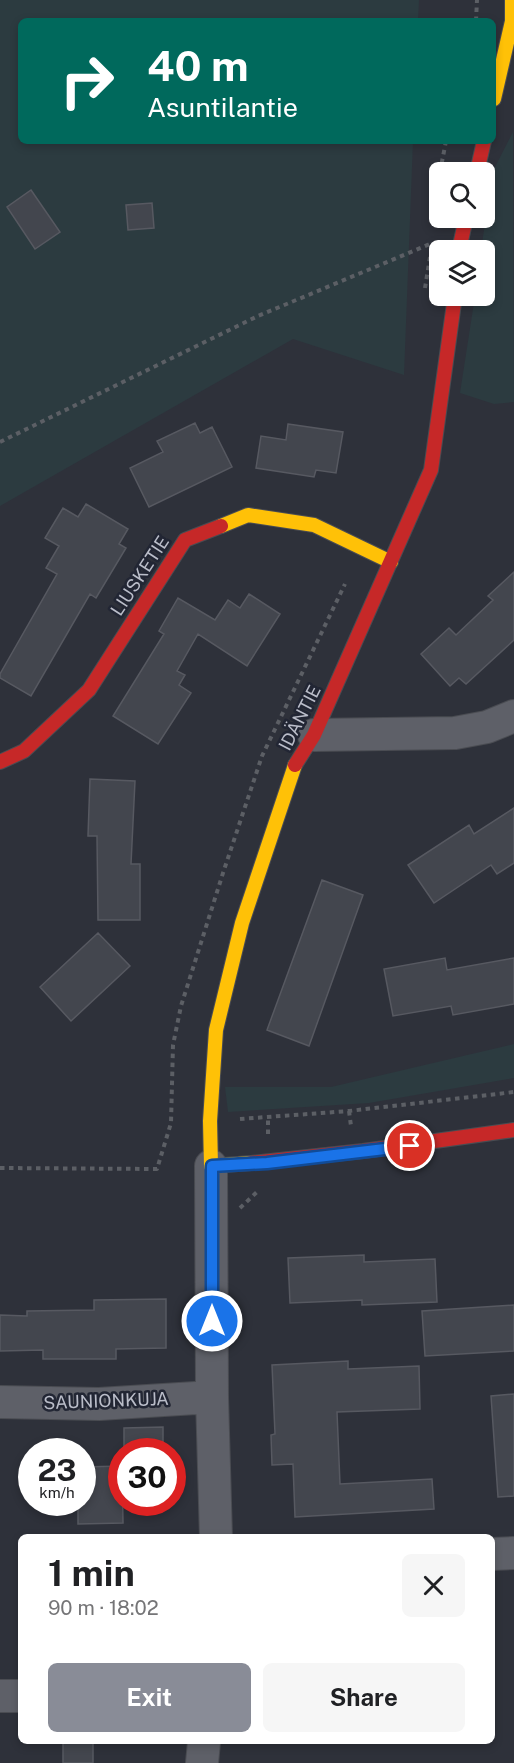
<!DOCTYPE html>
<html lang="en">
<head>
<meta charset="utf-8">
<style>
  body { margin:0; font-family:"Public Sans",sans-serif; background:#f6f6f6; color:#202124; height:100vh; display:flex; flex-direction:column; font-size:22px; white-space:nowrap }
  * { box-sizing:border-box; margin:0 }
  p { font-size:20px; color:#757577 }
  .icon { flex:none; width:33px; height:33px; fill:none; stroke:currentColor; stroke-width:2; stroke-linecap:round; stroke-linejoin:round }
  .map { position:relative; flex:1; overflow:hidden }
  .panel { position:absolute; left:18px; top:1534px; width:477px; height:210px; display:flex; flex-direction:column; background:#fff; border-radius:9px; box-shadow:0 3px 9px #0003 }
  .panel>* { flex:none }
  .hud { position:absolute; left:18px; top:18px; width:478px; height:126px; border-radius:9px; box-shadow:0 3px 9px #0003; background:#00695c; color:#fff; overflow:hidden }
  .controls { position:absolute; left:429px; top:162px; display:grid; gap:12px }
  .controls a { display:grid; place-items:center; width:66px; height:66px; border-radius:9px; background:#fff; box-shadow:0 3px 9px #0003; font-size:30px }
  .speed { position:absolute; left:18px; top:1438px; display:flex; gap:12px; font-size:30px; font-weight:700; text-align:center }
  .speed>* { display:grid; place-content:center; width:78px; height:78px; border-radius:50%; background:#fff; box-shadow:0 3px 9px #0003; line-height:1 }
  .speed small { font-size:15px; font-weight:400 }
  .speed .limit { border:9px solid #d22; background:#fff; color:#111 }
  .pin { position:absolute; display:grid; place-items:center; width:51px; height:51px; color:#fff; margin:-26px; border:3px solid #fff; border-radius:50%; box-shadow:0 2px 6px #0007 }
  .me { position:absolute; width:66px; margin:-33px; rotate:0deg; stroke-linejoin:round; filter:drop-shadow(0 0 4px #0008) }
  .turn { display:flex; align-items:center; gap:21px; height:126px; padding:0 30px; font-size:27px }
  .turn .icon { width:78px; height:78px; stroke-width:2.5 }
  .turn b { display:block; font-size:42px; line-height:51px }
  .round { display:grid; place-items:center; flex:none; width:63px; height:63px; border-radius:9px; background:#f6f6f6 }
  .summary { display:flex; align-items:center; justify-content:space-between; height:102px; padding:0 30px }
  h1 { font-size:36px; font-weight:700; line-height:45px }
  .action { display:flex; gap:12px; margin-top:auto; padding:12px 30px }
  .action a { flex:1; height:69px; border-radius:9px; background:#898c97; color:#fff; font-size:24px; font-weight:700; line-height:69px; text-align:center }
  .action a+a { background:#f6f6f6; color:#202124 }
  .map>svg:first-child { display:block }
</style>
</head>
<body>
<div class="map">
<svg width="514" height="1763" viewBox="0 0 514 1763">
  <rect width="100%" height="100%" fill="#2e313a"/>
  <!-- green -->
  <path fill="#2c3b40" d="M 0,0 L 419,0 L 418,21 L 21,21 L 21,141 L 413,141 L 404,375 L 293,339 L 0,506 Z
    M 513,132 L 514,402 L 494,404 L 460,393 L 475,296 L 484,296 L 484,250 L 481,250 L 493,171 Z
    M 514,1044 L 514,1078 L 369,1103 L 228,1112 L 225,1087 L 331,1087 Z"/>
  <!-- building -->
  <path fill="#43464e" stroke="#575961" stroke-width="1.5" d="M 31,190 L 60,232 L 35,249 L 7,207 Z
    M 152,203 L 154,228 L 128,230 L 126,205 Z
    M 195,423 L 200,433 L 212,427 L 232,467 L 149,507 L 130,468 L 163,452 L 157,441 Z
    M 288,424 L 343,432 L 336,473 L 316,470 L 314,477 L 256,468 L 261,436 L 286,440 Z
    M 86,504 L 128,529 L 119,544 L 126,548 L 96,598 L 90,594 L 31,696 L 0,678 L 0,674 L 57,574 L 46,568 L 59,546 L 45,538 L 63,508 L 78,517 Z
    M 514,572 L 514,640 L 466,684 L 459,678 L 450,686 L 421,654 L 449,628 L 456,635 L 493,600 L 488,596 Z
    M 249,594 L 280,614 L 247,666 L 198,634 L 177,671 L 185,675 L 179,685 L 191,693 L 158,744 L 113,716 L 164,634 L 159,631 L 178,598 L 215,620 L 228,600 L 240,608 Z
    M 90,779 L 135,781 L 131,864 L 140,864 L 140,920 L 98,920 L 97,836 L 88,836 Z
    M 514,808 L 514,863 L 497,874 L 491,865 L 434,903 L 408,865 L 469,825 L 474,834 Z
    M 322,880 L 363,895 L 309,1046 L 267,1030 Z
    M 98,933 L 130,966 L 71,1021 L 40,987 Z
    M 445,958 L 447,970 L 514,958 L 514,1004 L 453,1015 L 451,1006 L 393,1016 L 384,969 Z
    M 364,1255 L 364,1262 L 435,1259 L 437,1302 L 362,1305 L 362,1300 L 290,1303 L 288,1258 Z
    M 166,1299 L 166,1348 L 116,1349 L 116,1359 L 43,1359 L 43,1350 L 0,1351 L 0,1315 L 27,1316 L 27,1311 L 94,1310 L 94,1300 Z
    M 514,1305 L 514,1351 L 425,1356 L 422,1311 Z
    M 348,1361 L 348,1369 L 419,1366 L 420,1409 L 337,1412 L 340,1484 L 432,1479 L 434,1509 L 295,1517 L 293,1464 L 272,1465 L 271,1435 L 275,1434 L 272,1365 Z
    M 514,1394 L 514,1496 L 498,1497 L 491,1396 Z
    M 163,1427 L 163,1452 L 124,1452 L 124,1428 Z
    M 122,1466 L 123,1523 L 78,1524 L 78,1503 L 82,1503 L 82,1467 Z
    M 63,1742 L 93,1742 L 93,1763 L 63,1763 Z"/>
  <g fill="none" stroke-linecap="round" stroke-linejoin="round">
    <defs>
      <path id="street" d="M 314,735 L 455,733 L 487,727 L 514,716
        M 211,1166 L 212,1397 L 216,1538
        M 0,1402 L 99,1404 L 212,1397
        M 492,1554 L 514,1553
        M 0,1696 L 21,1696
        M 202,1763 L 204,1742"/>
      <path id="slow" d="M 494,99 L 512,21 L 512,0
        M 221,526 L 248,515 L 314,525 L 391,562
        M 251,1163 L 211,1166 L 210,1121 L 216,1030 L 242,923 L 295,765"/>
      <path id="jam" d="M 477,172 L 484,141
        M 459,250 L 466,218
        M 0,762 L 24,751 L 89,690 L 185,540 L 221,526
        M 295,765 L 314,735 L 431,470 L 455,296
        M 251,1163 L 363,1151 L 514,1130"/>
    </defs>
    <!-- street casing -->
    <use href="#street" stroke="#4a4c52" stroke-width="34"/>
    <!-- slow casing -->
    <use href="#slow" stroke="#4a4c52" stroke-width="16"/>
    <!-- jam casing -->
    <use href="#jam" stroke="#4a4c52" stroke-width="16"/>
    <!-- path -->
    <path stroke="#5c5f65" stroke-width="4" stroke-dasharray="4.5 4.5" stroke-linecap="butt" d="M 476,21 L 477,0
      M 440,172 L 446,141
      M 434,217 L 440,173
      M 425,288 L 430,257
      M 0,442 L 258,316 L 430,244
      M 349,1111 L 351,1126
      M 240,1119 L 349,1111 L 514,1092
      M 268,1134 L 268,1117
      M 0,1168 L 157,1169 L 171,1123 L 173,1045 L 181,1006 L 223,873 L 262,756 L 345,584
      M 240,1208 L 257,1192"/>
    <!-- street -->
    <use href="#street" stroke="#5e6068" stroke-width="32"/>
    <!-- slow -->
    <use href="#slow" stroke="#ffc107" stroke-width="14"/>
    <!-- jam -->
    <use href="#jam" stroke="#c62828" stroke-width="14"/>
  </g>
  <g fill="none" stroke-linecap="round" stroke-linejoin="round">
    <defs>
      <path id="route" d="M 212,1321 L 212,1166 L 267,1163 L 410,1146"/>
    </defs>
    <!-- route casing -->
    <use href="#route" stroke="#114b97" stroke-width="15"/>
    <!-- route -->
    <use href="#route" stroke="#1a73e8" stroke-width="10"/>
  </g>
  <g text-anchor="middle" stroke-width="5" stroke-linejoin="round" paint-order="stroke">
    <!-- street labels -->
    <g font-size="18" fill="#babdc9" stroke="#222634">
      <text transform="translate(140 576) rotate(-57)" y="6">LIUSKETIE</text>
      <text transform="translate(300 718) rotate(-63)" y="6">IDÄNTIE</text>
      <text transform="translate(106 1401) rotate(-2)" y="6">SAUNIONKUJA</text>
    </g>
  </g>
</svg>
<div class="controls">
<a><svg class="icon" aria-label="search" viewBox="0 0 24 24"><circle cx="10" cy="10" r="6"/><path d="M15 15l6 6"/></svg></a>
<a><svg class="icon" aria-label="layers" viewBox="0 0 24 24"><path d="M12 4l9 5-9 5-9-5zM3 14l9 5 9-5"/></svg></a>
</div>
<div class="speed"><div>23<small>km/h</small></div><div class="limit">30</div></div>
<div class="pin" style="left:410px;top:1146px;background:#d93025"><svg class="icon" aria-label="arrive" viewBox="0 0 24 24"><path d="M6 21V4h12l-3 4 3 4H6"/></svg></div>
<svg class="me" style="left:212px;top:1321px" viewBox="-20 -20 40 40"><circle r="17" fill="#1a73e8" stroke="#fff" stroke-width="3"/><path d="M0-11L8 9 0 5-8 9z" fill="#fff"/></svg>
<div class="hud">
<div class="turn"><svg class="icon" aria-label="right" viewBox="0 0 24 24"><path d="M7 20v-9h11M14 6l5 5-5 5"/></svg><div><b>40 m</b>Asuntilantie</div></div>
</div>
<section class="panel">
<div class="summary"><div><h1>1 min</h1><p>90 m · 18:02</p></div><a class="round"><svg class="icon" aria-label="close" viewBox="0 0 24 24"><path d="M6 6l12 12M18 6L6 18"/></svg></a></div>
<div class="action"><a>Exit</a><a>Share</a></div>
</section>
</div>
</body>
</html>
